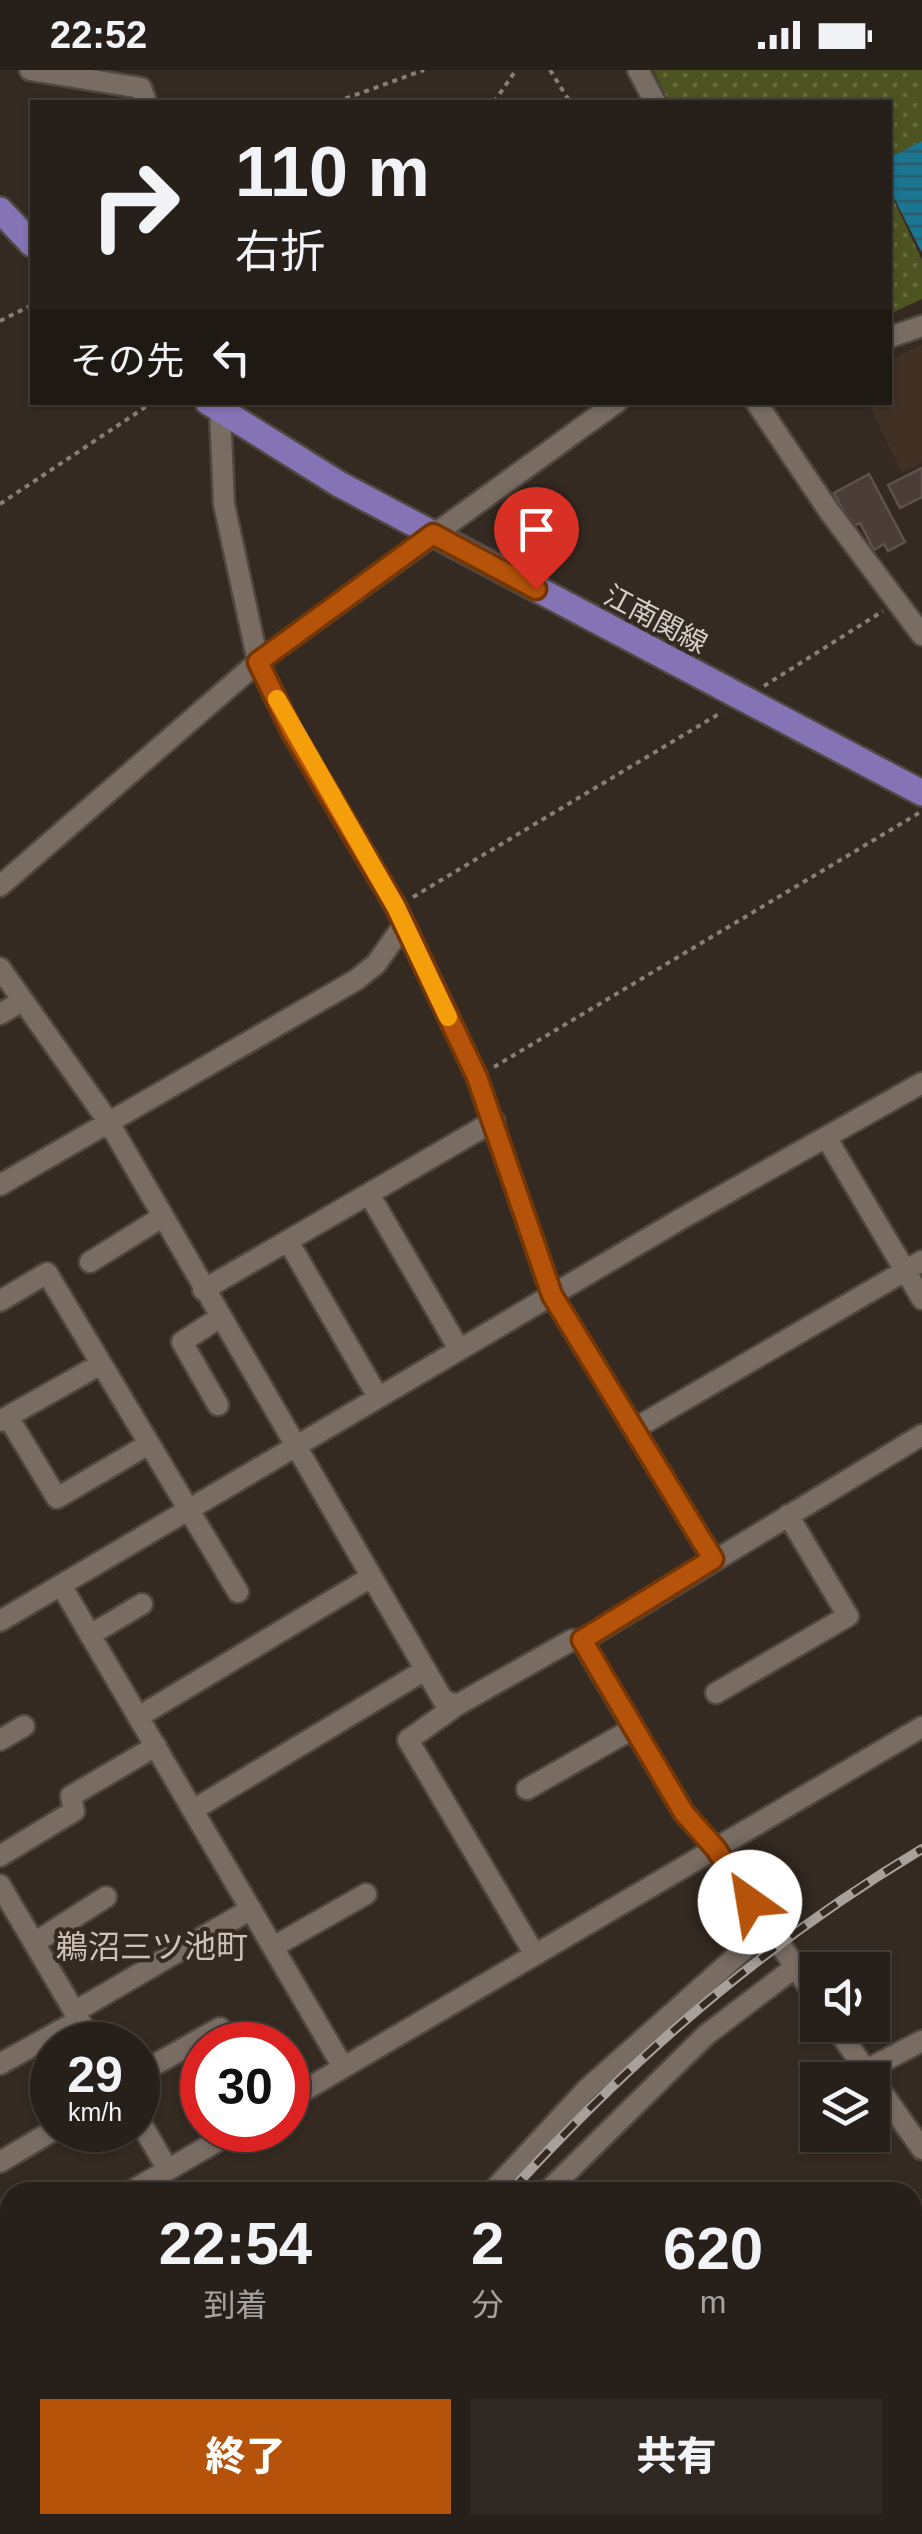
<!DOCTYPE html>
<html lang="ja">
<head>
<meta charset="utf-8">
<style>
  body { margin:0; font-family:Arial,"Noto Sans JP",sans-serif; background:#2f2823; color:#f1f3f6; height:100vh; display:flex; flex-direction:column; font-size:38px; white-space:nowrap }
  * { box-sizing:border-box; margin:0 }
  p { font-size:32px; color:#a4a3a2 }
  .icon { flex:none; width:55px; height:55px; fill:none; stroke:currentColor; stroke-width:2; stroke-linecap:round; stroke-linejoin:round }
  .map { position:relative; flex:1; overflow:hidden }
  .panel { position:absolute; left:0px; top:2112px; width:922px; height:352px; display:flex; flex-direction:column; background:#27201a; border-radius:30px 30px 0 0; box-shadow:0 2px 8px #0004,0 0 0 2px #433e39 }
  .panel>* { flex:none }
  .top-card { position:absolute; left:30px; top:30px; width:862px; height:305px; border-radius:0px; box-shadow:0 2px 8px #0004,0 0 0 2px #433e39; background:#27201a; color:#f1f3f6; overflow:hidden }
  .buttons { position:absolute; left:800px; top:1882px; display:grid; gap:20px }
  .buttons a { display:grid; place-items:center; width:90px; height:90px; border-radius:0px; background:#27201a; box-shadow:0 2px 8px #0004,0 0 0 2px #433e39; font-size:50px }
  .speed { position:absolute; left:30px; top:1952px; display:flex; gap:20px; font-size:50px; font-weight:700; text-align:center }
  .speed>* { display:grid; place-content:center; width:130px; height:130px; border-radius:50%; background:#27201a; box-shadow:0 2px 8px #0004,0 0 0 2px #433e39; line-height:1 }
  .speed small { font-size:25px; font-weight:400 }
  .speed .limit { border:15px solid #d22; background:#fff; color:#111 }
  .pin { position:absolute; display:grid; place-items:center; width:85px; height:85px; color:#fff; margin:-102px -42px; border-radius:50% 50% 50% 0; rotate:-45deg; box-shadow:0 0 10px #0007 }
  .pin .icon { rotate:45deg }
  .me { position:absolute; width:110px; margin:-55px; rotate:328deg; stroke-linejoin:round; filter:drop-shadow(0 0 8px #0008) }
  .turn { display:flex; align-items:center; gap:35px; height:210px; padding:0 40px; font-size:45px }
  .turn .icon { width:130px; height:130px; stroke-width:2.5 }
  .turn b { display:block; font-size:70px; line-height:85px }
  .then { display:flex; align-items:center; height:95px; padding:0 40px; background:#0003; gap:20px; font-size:38px }
  .eta { display:flex; justify-content:space-evenly; align-items:center; height:170px; text-align:center }
  .eta b { font-size:60px; font-weight:800; line-height:70px }
  .primary-button { display:flex; gap:20px; margin-top:auto; padding:20px 40px }
  .primary-button a { flex:1; height:115px; border-radius:0px; background:#b45309; color:#fff; font-size:40px; font-weight:800; line-height:115px; text-align:center }
  .primary-button a+a { background:#2f2823; color:#f1f3f6 }
  .status { display:flex; justify-content:space-between; align-items:center; height:70px; padding:0 50px; background:#27201a; direction:ltr }
  .status svg { height:28px; fill:currentColor }
  .map>svg:first-child { display:block }
</style>
</head>
<body>
<div class="status"><b>22:52</b><svg viewBox="0 0 49 12"><path d="M0 12V9h3v3zM5 12V6h3v6zM10 12V3h3v9zM15 12V0h3v12zM26 1h20v11H26zM47 4h2v5h-2z"/></svg></div>
<div class="map">
<svg width="922" height="2464" viewBox="0 0 922 2464">
  <defs>
    <pattern id="grass-dots" width="8" height="8" patternUnits="userSpaceOnUse" patternTransform="scale(2.5)"><rect width="8" height="8" fill="#4d5421"/><path d="M2 2h.1M6 6h.1" fill="none" stroke="#666c40" stroke-width="1.8" stroke-linecap="round"/></pattern>
    <pattern id="water-rules" width="6" height="5" patternUnits="userSpaceOnUse" patternTransform="scale(2.5)"><rect width="6" height="5" fill="#1b7692"/><path d="M0 2.5h6" fill="none" stroke="#2c5d6c"/></pattern>
  </defs>
  <rect width="100%" height="100%" fill="#342a22"/>
  <!-- built -->
  <path fill="#403124" d="M 922,274 L 922,393 L 902,403 L 868,333 L 890,332 L 890,290 Z"/>
  <!-- grass -->
  <path fill="url(#grass-dots)" d="M 653,0 L 922,0 L 922,71 L 890,87 L 890,32 L 669,32 Z
    M 890,122 L 922,190 L 922,229 L 890,244 Z"/>
  <!-- water -->
  <path fill="url(#water-rules)" d="M 922,71 L 922,183 L 890,120 L 890,87 Z"/>
  <!-- building -->
  <path fill="#4b3e38" stroke="#5f524c" stroke-width="2.5" d="M 922,398 L 922,427 L 900,438 L 888,415 Z
    M 869,404 L 905,472 L 888,481 L 884,474 L 874,480 L 860,453 L 852,457 L 834,423 Z"/>
  <g fill="none" stroke-linecap="round" stroke-linejoin="round">
    <defs>
      <path id="minor" d="M 30,0 L 141,18 L 146,32
        M 638,0 L 655,32
        M 890,267 L 922,256
        M 756,332 L 829,441 L 922,565
        M 220,341 L 224,434 L 258,592 L 292,662 L 396,837 L 477,1007 L 552,1225 L 713,1489
        M 0,816 L 258,592 L 617,332
        M 0,898 L 108,1051 L 443,1630 L 457,1635 L 572,1570 L 582,1571 L 922,1365
        M 0,944 L 22,931
        M 826,1067 L 922,1229
        M 0,1115 L 356,910 L 376,894 L 403,856
        M 369,1124 L 459,1279
        M 288,1171 L 378,1327
        M 90,1192 L 162,1147
        M 203,1220 L 494,1051
        M 0,1231 L 47,1203 L 238,1522
        M 218,1335 L 182,1272 L 219,1248
        M 8,1347 L 57,1428 L 149,1374
        M 0,1351 L 101,1294
        M 634,1359 L 922,1191
        M 61,1515 L 343,1997
        M 0,1551 L 679,1150 L 922,1013
        M 90,1565 L 142,1534
        M 582,1571 L 684,1743 L 716,1779 L 818,1931
        M 716,1623 L 848,1546 L 788,1445
        M 457,1635 L 408,1670 L 535,1885
        M 138,1647 L 371,1507
        M 0,1670 L 24,1656
        M 527,1719 L 634,1658
        M 193,1740 L 425,1600
        M 0,1786 L 74,1741 L 71,1726 L 156,1676
        M 0,1815 L 94,1975
        M 34,1873 L 106,1827
        M 273,1877 L 366,1824
        M 74,1942 L 251,1839
        M 834,1955 L 922,2079
        M 0,1994 L 79,1950
        M 866,2000 L 922,1971
        M 138,2004 L 220,1958
        M 288,2030 L 922,1657
        M 138,2048 L 168,2100
        M 0,2092 L 54,2060
        M 130,2122 L 236,2060
        M 492,2122 L 587,2019 L 767,1859
        M 547,2122 L 706,1965 L 794,1898
        M 0,2197 L 10,2191
        M 912,2202 L 922,2197
        M 0,2325 L 10,2339
        M 197,2464 L 205,2455
        M 516,2464 L 529,2455"/>
      <path id="major" d="M 0,140 L 32,174
        M 208,332 L 339,414 L 922,723"/>
    </defs>
    <!-- minor casing -->
    <use href="#minor" stroke="#4f4840" stroke-width="25"/>
    <!-- major casing -->
    <use href="#major" stroke="#4f4840" stroke-width="30"/>
    <!-- path -->
    <path stroke="#877f78" stroke-width="4" stroke-dasharray="5 5" stroke-linecap="butt" d="M 550,0 L 570,32
      M 336,32 L 424,0
      M 494,32 L 516,0
      M 0,251 L 32,235
      M 0,434 L 153,332
      M 764,616 L 883,541
      M 413,827 L 722,642
      M 494,997 L 919,743"/>
    <!-- minor -->
    <use href="#minor" stroke="#786c63" stroke-width="20"/>
    <!-- major -->
    <use href="#major" stroke="#8474b5" stroke-width="25"/>
    <defs>
      <path id="rail" d="M 510,2122 C 631,1988 766,1872 922,1779
        M 231,2464 L 239,2455"/>
    </defs>
    <!-- rail casing -->
    <use href="#rail" stroke="#a8a09a" stroke-width="10"/>
    <!-- rail -->
    <use href="#rail" stroke="#342a22" stroke-width="6" stroke-dasharray="19" stroke-linecap="butt"/>
  </g>
  <g fill="none" stroke-linecap="round" stroke-linejoin="round">
    <defs>
      <path id="route" d="M 536,519 L 433,464 L 258,592 L 292,662 L 396,837 L 477,1007 L 552,1225 L 713,1489 L 582,1570 L 684,1743 L 716,1779 L 750,1832"/>
    </defs>
    <!-- route casing -->
    <use href="#route" stroke="#753606" stroke-width="25"/>
    <!-- route -->
    <use href="#route" stroke="#b45309" stroke-width="18"/>
    <!-- slow -->
    <path stroke="#f59e0b" stroke-width="18" d="M 277,629 L 396,837 L 448,947"/>
  </g>
  <g text-anchor="middle" stroke-width="8" stroke-linejoin="round" paint-order="stroke">
    <!-- street labels -->
    <g font-size="28" fill="#d6d0ca" stroke="#342a22">
      <text transform="translate(656 549) rotate(28)" y="10">江南関線</text>
    </g>
    <!-- quarter labels -->
    <g font-size="32" fill="#cec1b7" stroke="#342a22">
      <text x="152" y="1888">鵜沼三ツ池町</text>
    </g>
  </g>
</svg>
<div class="buttons">
<a><svg class="icon" aria-label="sound" viewBox="0 0 24 24"><path d="M4 9h4l5-4v14l-5-4H4zM17 9q2 3 0 6"/></svg></a>
<a><svg class="icon" aria-label="layers" viewBox="0 0 24 24"><path d="M12 4l9 5-9 5-9-5zM3 14l9 5 9-5"/></svg></a>
</div>
<div class="speed"><div>29<small>km/h</small></div><div class="limit">30</div></div>
<div class="pin" style="left:536px;top:519px;background:#d93025"><svg class="icon" aria-label="arrive" viewBox="0 0 24 24"><path d="M6 21V4h12l-3 4 3 4H6"/></svg></div>
<svg class="me" style="left:750px;top:1832px" viewBox="-20 -20 40 40"><circle r="19" fill="#fff"/><path d="M0-13L10 11 0 6-10 11z" fill="#b45309"/></svg>
<div class="top-card">
<div class="turn"><svg class="icon" aria-label="right" viewBox="0 0 24 24"><path d="M7 20v-9h11M14 6l5 5-5 5"/></svg><div><b>110 m</b>右折</div></div>
<div class="then">その先<svg class="icon" aria-label="left" viewBox="0 0 24 24"><path d="M17 20v-9H6M10 6l-5 5 5 5"/></svg></div>
</div>
<section class="panel">
<div class="eta">
<div><b>22:54</b><p>到着</p></div>
<div><b>2</b><p>分</p></div>
<div><b>620</b><p>m</p></div>
</div>
<div class="primary-button"><a>終了</a><a>共有</a></div>
</section>
</div>
</body>
</html>
